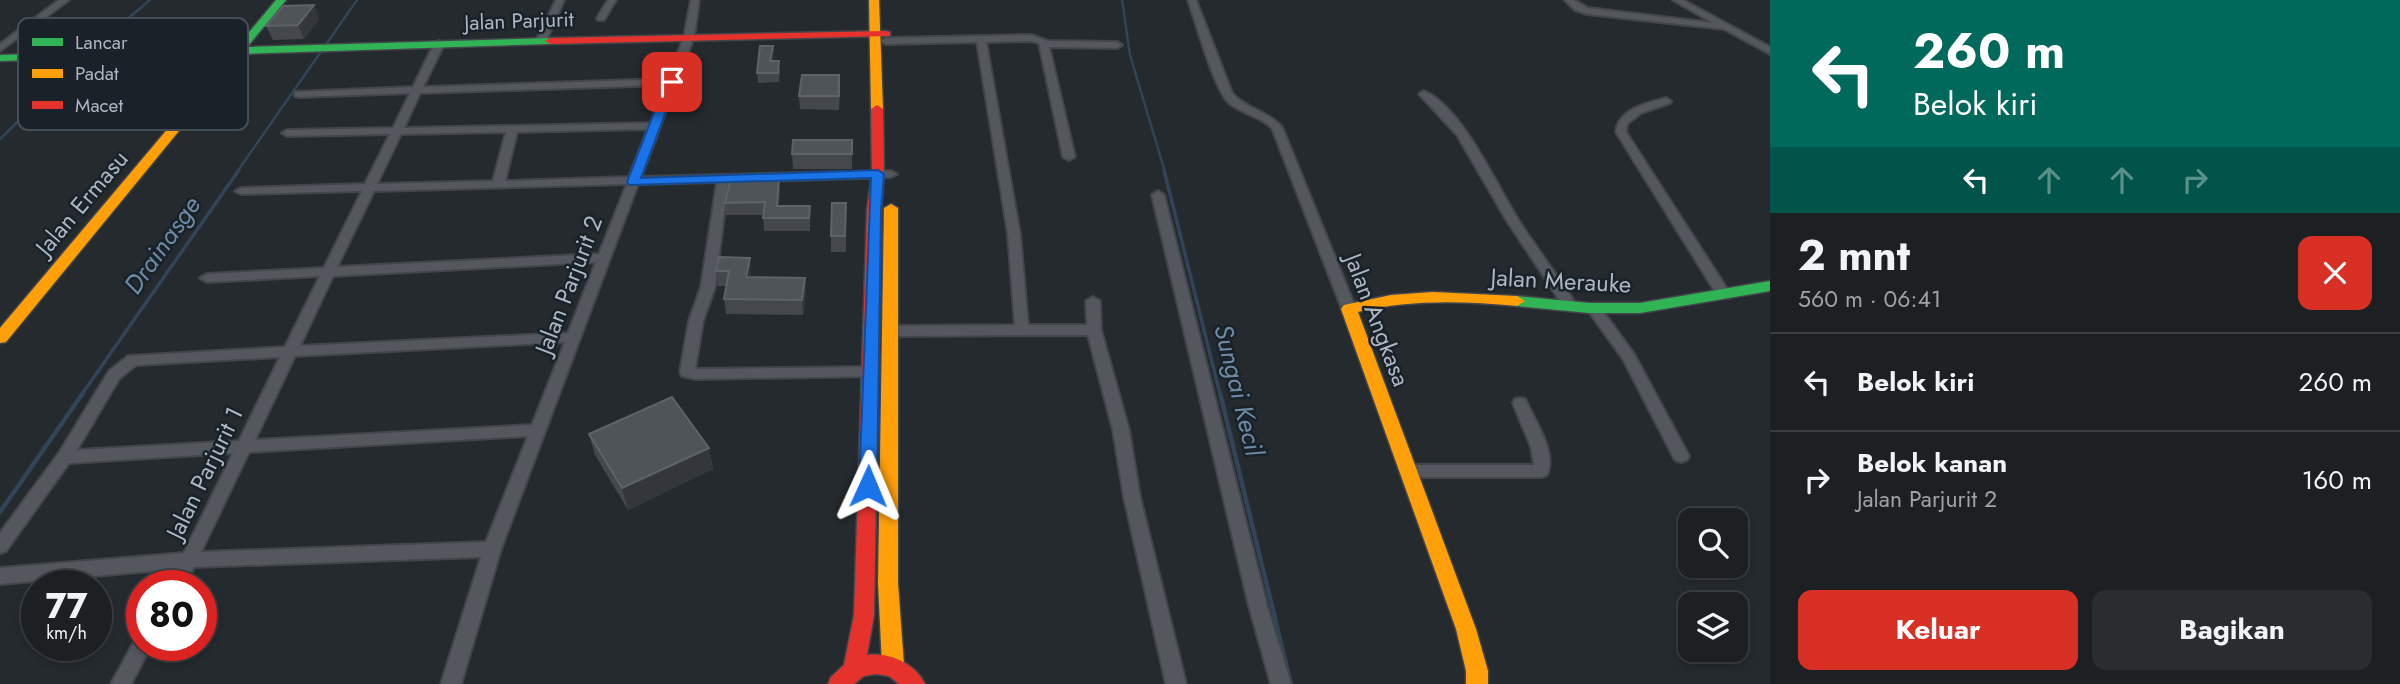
<!DOCTYPE html>
<html lang="id">
<head>
<meta charset="utf-8">
<style>
  body { margin:0; font-family:Jost,sans-serif; background:#292d30; color:#f1f3f6; height:100vh; display:flex; flex-direction:column; font-size:26px; white-space:nowrap }
  * { box-sizing:border-box; margin:0 }
  p { font-size:23px; color:#a0a3a6 }
  .icon { flex:none; width:38px; height:38px; fill:none; stroke:currentColor; stroke-width:2; stroke-linecap:round; stroke-linejoin:round }
  .map { position:relative; flex:1; overflow:hidden }
  .side { display:flex; flex-direction:column; background:#1c2023; width:630px }
  .side>* { flex:none }
  .hud { background:#00695c; color:#fff; overflow:hidden }
  .fabs { position:absolute; left:1678px; top:508px; display:grid; gap:14px }
  .fabs a { display:grid; place-items:center; width:70px; height:70px; border-radius:14px; background:#1c2023; box-shadow:0 4px 10px #0003,0 0 0 2px #3a3e41; font-size:35px }
  .speed { position:absolute; left:21px; top:570px; display:flex; gap:14px; font-size:35px; font-weight:700; text-align:center }
  .speed>* { display:grid; place-content:center; width:91px; height:91px; border-radius:50%; background:#1c2023; box-shadow:0 4px 10px #0003,0 0 0 2px #3a3e41; line-height:1 }
  .speed small { font-size:18px; font-weight:400 }
  .speed .limit { border:10px solid #d22; background:#fff; color:#111 }
  .pin { position:absolute; display:grid; place-items:center; width:60px; height:60px; color:#fff; margin:-30px; border-radius:14px; box-shadow:0 4px 10px #0006 }
  .me { position:absolute; width:77px; margin:-38px; rotate:1deg; stroke-linejoin:round; filter:drop-shadow(0 0 5px #0008) }
  .turn { display:flex; align-items:center; gap:24px; height:147px; padding:0 28px; font-size:32px }
  .turn .icon { width:91px; height:91px; stroke-width:2.5 }
  .turn b { display:block; font-size:49px; line-height:60px }
  .lanes { display:flex; align-items:center; height:66px; padding:0 28px; background:#0003; justify-content:center; gap:35px; direction:ltr }
  .lanes .off { opacity:.35 }
  .round { display:grid; place-items:center; flex:none; width:74px; height:74px; border-radius:14px; background:#292d30 }
  .headline { display:flex; align-items:center; justify-content:space-between; height:119px; padding:0 28px }
  h1 { font-size:42px; font-weight:700; line-height:52px }
  .cta { display:flex; gap:14px; margin-top:auto; padding:14px 28px }
  .cta a { flex:1; height:80px; border-radius:14px; background:#d93025; color:#fff; font-size:28px; font-weight:700; line-height:80px; text-align:center }
  .cta a+a { background:#292d30; color:#f1f3f6 }
  ul { padding:0; list-style:none }
  li { display:flex; align-items:center; gap:21px; height:98px; padding:0 28px; border-top:2px solid #3a3e41 }
  li div { flex:1 }
  li b { display:block; font-size:26px }
  li em { font-style:normal }
  main { display:flex; flex:1; min-height:0 }
  .map>svg:first-child { display:block }
</style>
</head>
<body>
<main>
<div class="map">
<svg width="1770" height="684" viewBox="0 0 1770 684">
  <rect width="100%" height="100%" fill="#252a2f"/>
  <g fill="none" stroke-linecap="round" stroke-linejoin="round">
    <!-- stream-far2 -->
    <path stroke="#324457" stroke-width="2.5" d="M 1122,0 L 1130,55 L 1165,172
      M 0,139 L 95,46 L 150,0
      M 237,172 L 357,0"/>
    <!-- stream-far1 -->
    <path stroke="#324457" stroke-width="3.5" d="M 1164,170 L 1220,394
      M 82,394 L 239,170"/>
    <!-- stream -->
    <path stroke="#324457" stroke-width="4.5" d="M 1220,393 L 1291,684
      M 0,512 L 83,393"/>
    <defs>
      <path id="street" d="M 59,0 L 69,0 L 0,51 L 0,44 Z
        M 556,0 L 564,0 L 546,41 L 538,43 L 536,41 Z
        M 608,0 L 616,0 L 604,20 L 598,20 L 597,18 Z
        M 691,0 L 699,0 L 694,37 L 641,177 L 891,171 L 897,174 L 891,177 L 728,182 L 715,287 L 703,321 L 695,369 L 869,367 L 876,372 L 874,376 L 696,379 L 682,376 L 680,372 L 689,321 L 701,287 L 717,182 L 638,184 L 501,549 L 461,684 L 441,684 L 481,557 L 194,567 L 183,586 L 165,586 L 175,569 L 0,584 L 0,568 L 184,553 L 233,453 L 69,463 L 6,551 L 0,553 L 0,533 L 59,453 L 109,371 L 128,356 L 285,347 L 320,276 L 207,282 L 200,278 L 207,274 L 324,268 L 362,191 L 241,194 L 235,191 L 241,188 L 365,184 L 390,134 L 287,136 L 282,133 L 287,130 L 393,128 L 410,93 L 299,97 L 295,96 L 295,92 L 413,87 L 434,44 L 439,41 L 444,44 L 423,87 L 668,79 L 684,37 ZM 665,85 L 651,123 L 404,128 L 420,93 ZM 648,129 L 629,177 L 505,181 L 517,132 ZM 506,132 L 493,181 L 377,184 L 401,134 ZM 627,184 L 599,254 L 337,267 L 374,191 ZM 596,262 L 568,333 L 300,346 L 333,276 ZM 565,342 L 532,425 L 255,440 L 295,356 ZM 280,357 L 239,441 L 77,450 L 119,379 L 136,365 ZM 528,436 L 486,542 L 201,552 L 249,452 Z
        M 1188,0 L 1196,0 L 1232,93 C 1246,109 1268,111 1282,127 L 1356,309 L 1354,312 L 1349,313 L 1342,309 L 1272,128 C 1260,116 1242,114 1229,103 C 1214,89 1196,22 1188,0 Z
        M 1565,0 L 1574,0 L 1588,8 L 1713,23 L 1673,0 L 1683,0 L 1770,47 L 1770,54 L 1724,29 L 1587,14 L 1575,10 Z
        M 1031,35 L 1048,41 L 1117,42 L 1122,45 L 1117,48 L 1049,47 L 1075,157 L 1069,160 L 1063,157 L 1039,43 L 1031,41 L 986,42 L 1020,234 L 1028,325 L 1087,325 L 1086,301 L 1093,297 L 1100,301 L 1101,330 L 1129,430 L 1140,497 L 1186,684 L 1166,684 L 1124,497 L 1113,430 L 1088,335 L 892,336 L 885,331 L 892,326 L 1015,325 L 1008,234 L 977,42 L 886,44 L 881,41 L 886,38 Z
        M 1424,91 C 1462,107 1497,186 1519,221 C 1538,250 1559,278 1578,307 L 1576,310 L 1566,310 L 1507,221 L 1457,135 L 1419,94 Z
        M 1666,98 L 1671,101 L 1670,103 L 1641,113 L 1627,124 L 1626,132 L 1731,295 L 1729,298 L 1719,298 L 1616,132 C 1618,109 1647,103 1666,98 Z
        M 1158,191 L 1164,195 L 1267,606 L 1291,684 L 1271,684 L 1249,606 L 1152,195 Z
        M 1594,305 L 1599,306 L 1634,354 L 1689,456 L 1687,460 L 1681,462 L 1675,460 L 1623,359 L 1587,309 Z
        M 1520,398 L 1525,399 L 1527,403 C 1536,423 1557,453 1547,475 L 1541,477 L 1408,477 L 1402,475 L 1400,471 L 1402,467 L 1408,465 L 1534,465 L 1531,447 L 1513,403 L 1515,399 Z
        M 142,638 L 142,646 L 151,646 L 131,684 L 111,684 L 135,640 Z"/>
      <path id="fast" d="M 276,0 L 286,0 L 247,47 L 550,38 L 555,41 L 550,44 L 242,54 L 226,73 L 222,74 L 216,71 L 230,54 L 0,61 L 0,55 L 236,48 Z
        M 1770,281 L 1770,291 L 1640,313 L 1589,313 L 1517,306 L 1509,301 L 1517,296 L 1589,303 L 1640,303 Z"/>
      <path id="slow" d="M 869,0 L 879,0 L 883,109 L 877,113 L 871,109 Z
        M 218,69 L 228,71 L 6,342 L 0,343 L 0,328 Z
        M 891,204 L 898,208 L 898,583 L 904,665 L 901,672 L 893,675 L 885,672 L 882,665 L 878,583 L 884,208 Z
        M 1433,292 L 1517,296 L 1525,301 L 1517,306 C 1464,301 1410,299 1358,312 L 1476,629 L 1488,671 L 1488,684 L 1466,684 L 1466,671 L 1456,629 L 1341,309 L 1344,305 L 1391,295 Z"/>
      <path id="jam" d="M 886,31 L 890,32 L 890,36 L 550,44 L 545,41 L 550,38 Z
        M 877,105 L 883,109 L 884,174 L 881,210 L 874,615 L 867,655 C 889,652 915,663 925,684 L 899,684 L 889,676 L 876,674 L 864,676 L 854,684 L 828,684 L 831,677 L 844,665 L 854,615 L 867,210 L 872,174 L 871,109 Z"/>
    </defs>
    <!-- street casing -->
    <use href="#street" stroke="#42464a" stroke-width="4"/>
    <!-- fast casing -->
    <use href="#fast" stroke="#42464a" stroke-width="3"/>
    <!-- slow casing -->
    <use href="#slow" stroke="#42464a" stroke-width="3"/>
    <!-- jam casing -->
    <use href="#jam" stroke="#42464a" stroke-width="3"/>
    <!-- street -->
    <use href="#street" fill="#54585e" fill-rule="evenodd"/>
    <!-- fast -->
    <use href="#fast" fill="#30b455" fill-rule="evenodd"/>
    <!-- slow -->
    <use href="#slow" fill="#ff9f0a" fill-rule="evenodd"/>
    <!-- jam -->
    <use href="#jam" fill="#e5322d" fill-rule="evenodd"/>
  </g>
  <!-- wall -->
  <path fill="#44484d" d="M 314,5 L 319,19 L 304,39 L 273,40 L 266,26 Z
    M 773,46 L 774,55 L 773,61 L 780,70 L 779,82 L 758,83 L 757,73 Z
    M 840,88 L 839,110 L 800,109 L 799,96 Z
    M 852,140 L 852,169 L 793,169 L 792,154 Z
    M 779,176 L 780,188 L 779,206 L 810,206 L 810,231 L 764,231 L 763,215 L 726,215 L 725,203 Z
    M 846,218 L 846,252 L 831,252 L 831,236 Z
    M 716,271 L 751,273 L 751,277 L 806,293 L 803,315 L 726,314 L 724,299 L 726,286 L 718,286 Z
    M 589,434 L 709,448 L 713,469 L 628,510 L 595,455 Z"/>
  <!-- shaded-wall -->
  <path fill="#33373c" d="M 314,5 L 319,19 L 304,39 L 298,25 Z
    M 773,46 L 774,55 L 771,71 L 770,61 Z
    M 779,176 L 780,188 L 778,218 L 777,206 Z
    M 750,258 L 751,273 L 748,292 L 746,277 Z
    M 805,278 L 806,293 L 803,315 L 802,300 Z
    M 709,448 L 713,469 L 628,510 L 622,488 Z"/>
  <!-- building -->
  <path fill="#4f5459" stroke="#5e636a" stroke-width="2" d="M 314,5 L 298,25 L 266,26 L 283,6 Z
    M 760,46 L 773,46 L 770,61 L 779,61 L 778,73 L 757,73 Z
    M 802,75 L 839,75 L 839,96 L 799,96 Z
    M 793,140 L 852,140 L 852,154 L 792,154 Z
    M 779,176 L 777,206 L 810,206 L 809,218 L 763,218 L 765,202 L 725,203 L 731,177 Z
    M 832,203 L 846,203 L 845,236 L 831,236 Z
    M 719,257 L 750,258 L 746,277 L 805,278 L 802,300 L 724,299 L 729,271 L 716,271 Z
    M 672,397 L 709,448 L 622,488 L 589,434 Z"/>
  <!-- route -->
  <path fill="#1a73e8" stroke="#114b97" stroke-width="2" d="M 672,78 L 677,82 L 641,178 L 878,170 L 884,174 L 881,210 L 877,486 L 875,491 L 868,493 L 859,486 L 871,178 L 629,185 L 627,182 L 666,82 Z"/>
  <g text-anchor="middle" stroke-width="5" stroke-linejoin="round" paint-order="stroke">
    <!-- far-street labels -->
    <g font-size="21" fill="#adb6c2" stroke="#192129">
      <text transform="translate(519 21) rotate(-2)" y="7">Jalan Parjurit</text>
    </g>
    <!-- street labels -->
    <g font-size="24" fill="#adb6c2" stroke="#192129">
      <text transform="translate(82 203) rotate(-50)" y="8">Jalan Ermasu</text>
      <text transform="translate(1561 281) rotate(3)" y="8">Jalan Merauke</text>
      <text transform="translate(569 285) rotate(-69)" y="8">Jalan Parjurit 2</text>
      <text transform="translate(1377 320) rotate(69)" y="8">Jalan Angkasa</text>
      <text transform="translate(205 473) rotate(-64)" y="8">Jalan Parjurit 1</text>
    </g>
    <!-- water labels -->
    <g font-size="26" font-style="italic" fill="#6e8aa5" stroke="#192129">
      <text transform="translate(162 245) rotate(-55)" y="9">Drainasge</text>
      <text transform="translate(1239 390) rotate(76)" y="9">Sungai Kecil</text>
    </g>
  </g>
  <!-- legend -->
  <rect x="18" y="18" width="230" height="112" rx="10" fill="#192129" stroke="#454e57" stroke-width="2"/>
  <rect x="32" y="38" width="31" height="8" fill="#30b455"/>
  <rect x="32" y="69" width="31" height="9" fill="#ff9f0a"/>
  <rect x="32" y="101" width="31" height="8" fill="#e5322d"/>
  <g font-size="19" fill="#adb6c2">
    <text x="75" y="49">Lancar</text>
    <text x="75" y="80">Padat</text>
    <text x="75" y="112">Macet</text>
  </g>
</svg>
<div class="fabs">
<a><svg class="icon" aria-label="search" viewBox="0 0 24 24"><circle cx="10" cy="10" r="6"/><path d="M15 15l6 6"/></svg></a>
<a><svg class="icon" aria-label="layers" viewBox="0 0 24 24"><path d="M12 4l9 5-9 5-9-5zM3 14l9 5 9-5"/></svg></a>
</div>
<div class="speed"><div>77<small>km/h</small></div><div class="limit">80</div></div>
<div class="pin" style="left:672px;top:82px;background:#d93025"><svg class="icon" aria-label="arrive" viewBox="0 0 24 24"><path d="M6 21V4h12l-3 4 3 4H6"/></svg></div>
<svg class="me" style="left:868px;top:486px" viewBox="-20 -20 40 40"><path d="M0-17L14 15 0 8-14 15z" fill="#1a73e8" stroke="#fff" stroke-width="4"/></svg>
</div>
<section class="side">
<div class="hud">
<div class="turn"><svg class="icon" aria-label="left" viewBox="0 0 24 24"><path d="M17 20v-9H6M10 6l-5 5 5 5"/></svg><div><b>260 m</b>Belok kiri</div></div>
<div class="lanes"><svg class="icon" aria-label="left" viewBox="0 0 24 24"><path d="M17 20v-9H6M10 6l-5 5 5 5"/></svg><svg class="icon off" aria-label="ahead" viewBox="0 0 24 24"><path d="M12 20V5M6 11l6-6 6 6"/></svg><svg class="icon off" aria-label="ahead" viewBox="0 0 24 24"><path d="M12 20V5M6 11l6-6 6 6"/></svg><svg class="icon off" aria-label="right" viewBox="0 0 24 24"><path d="M7 20v-9h11M14 6l5 5-5 5"/></svg></div>
</div>
<div class="headline"><div><h1>2 mnt</h1><p>560 m · 06:41</p></div><a class="round" style="background:#d93025;color:#fff"><svg class="icon" aria-label="close" viewBox="0 0 24 24"><path d="M6 6l12 12M18 6L6 18"/></svg></a></div>
<ul>
<li><svg class="icon" aria-label="left" viewBox="0 0 24 24"><path d="M17 20v-9H6M10 6l-5 5 5 5"/></svg><div><b>Belok kiri</b></div><em>260 m</em></li>
<li><svg class="icon" aria-label="right" viewBox="0 0 24 24"><path d="M7 20v-9h11M14 6l5 5-5 5"/></svg><div><b>Belok kanan</b><p>Jalan Parjurit 2</p></div><em>160 m</em></li>
</ul>
<div class="cta"><a>Keluar</a><a>Bagikan</a></div>
</section>
</main>
</body>
</html>
